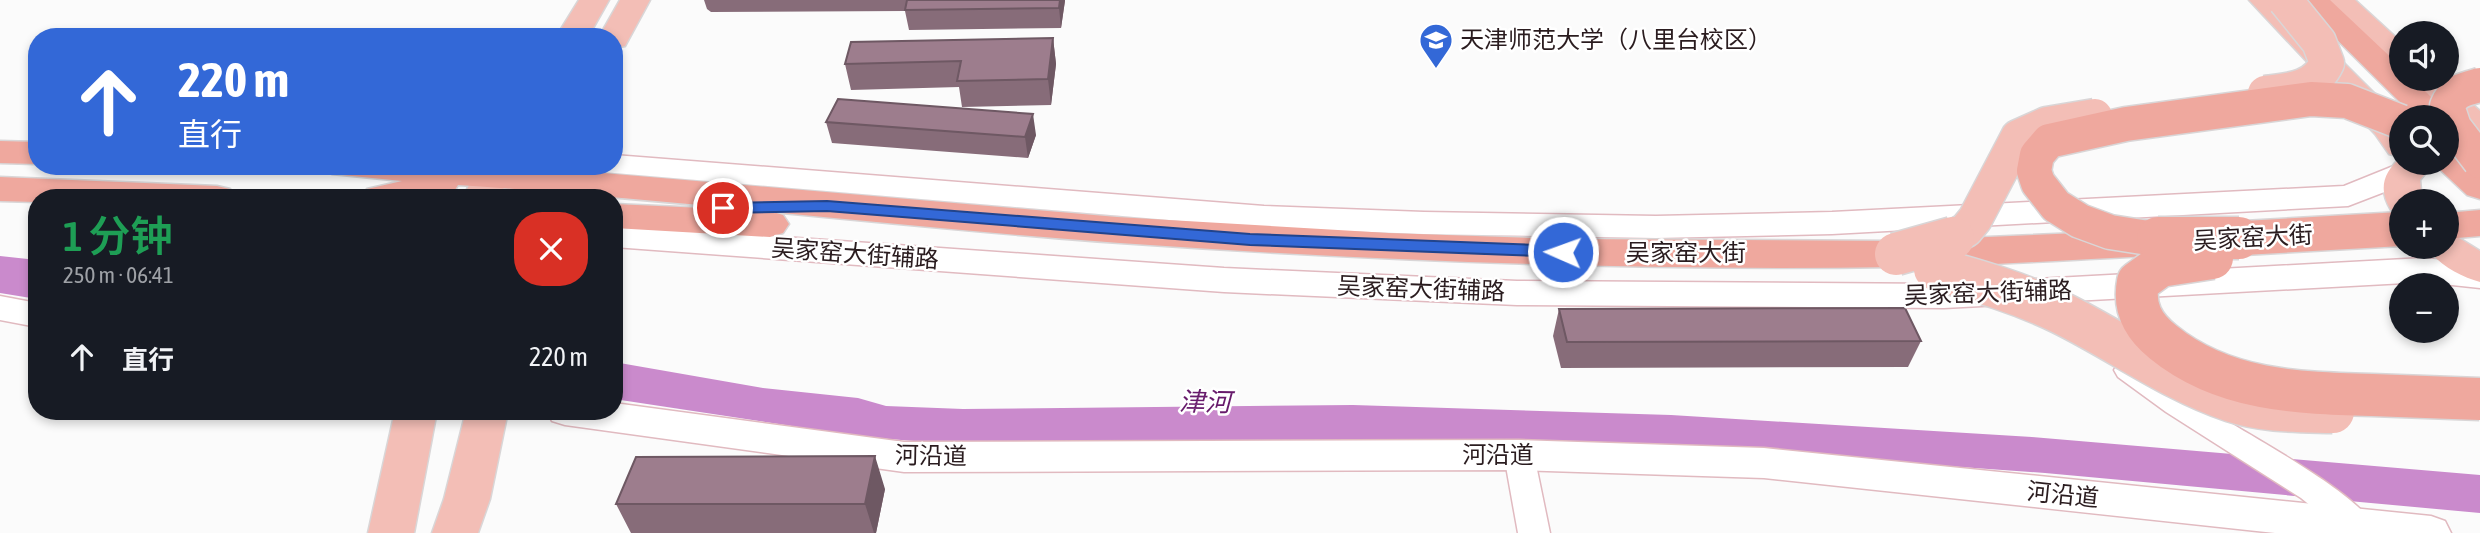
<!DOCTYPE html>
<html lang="zh">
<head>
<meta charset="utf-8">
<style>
  body { margin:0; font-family:"Asap Condensed","Noto Sans SC",sans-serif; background:#242831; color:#f1f3f6; height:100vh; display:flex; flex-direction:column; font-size:26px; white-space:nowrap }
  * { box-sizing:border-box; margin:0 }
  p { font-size:23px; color:#9ea1a6 }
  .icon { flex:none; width:38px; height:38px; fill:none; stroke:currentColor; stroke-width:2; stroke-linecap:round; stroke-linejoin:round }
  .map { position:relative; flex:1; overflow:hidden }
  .sheet { position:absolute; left:28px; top:189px; width:595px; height:231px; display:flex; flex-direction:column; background:#171b24; border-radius:28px; box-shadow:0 4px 10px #0003 }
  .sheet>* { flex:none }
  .hud { position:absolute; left:28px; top:28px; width:595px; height:147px; border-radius:28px; box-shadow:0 4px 10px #0003; background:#3368d7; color:#fff; overflow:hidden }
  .buttons { position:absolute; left:2389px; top:21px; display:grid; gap:14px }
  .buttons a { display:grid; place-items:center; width:70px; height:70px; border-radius:50%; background:#171b24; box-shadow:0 4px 10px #0003; font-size:35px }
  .pin { position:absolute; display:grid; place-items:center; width:60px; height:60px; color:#fff; margin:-30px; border:4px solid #fff; border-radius:50%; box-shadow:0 2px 7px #0007 }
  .me { position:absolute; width:77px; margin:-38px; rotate:272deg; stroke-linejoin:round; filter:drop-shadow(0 0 5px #0008) }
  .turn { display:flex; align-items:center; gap:24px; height:147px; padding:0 35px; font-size:32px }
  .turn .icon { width:91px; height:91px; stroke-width:2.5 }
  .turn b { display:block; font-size:49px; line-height:60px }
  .round { display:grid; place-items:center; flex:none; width:74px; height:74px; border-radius:28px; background:#242831 }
  .summary { display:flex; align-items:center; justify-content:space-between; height:119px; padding:0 35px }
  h1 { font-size:42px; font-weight:600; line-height:52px; color:#1e9e55 }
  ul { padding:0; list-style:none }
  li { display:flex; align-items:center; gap:21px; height:98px; padding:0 35px }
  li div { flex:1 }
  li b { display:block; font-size:26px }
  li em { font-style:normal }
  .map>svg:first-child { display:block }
</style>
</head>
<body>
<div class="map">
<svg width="2480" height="533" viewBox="0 0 2480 533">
  <rect width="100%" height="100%" fill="#fbfbfb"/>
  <!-- water -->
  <path fill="#ca8acc" d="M 0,256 L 37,260 L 37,299 L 0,293 Z
    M 614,362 L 763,388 L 858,398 L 886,406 L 963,409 L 1353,405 L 1671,415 L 2032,437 L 2480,475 L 2480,513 L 2045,473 L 1679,447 L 926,442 L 864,437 L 614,399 Z"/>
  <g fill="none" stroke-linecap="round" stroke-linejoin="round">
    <defs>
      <path id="minor" d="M 2128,359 C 2150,366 2168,384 2187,397 C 2227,423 2356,490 2374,526 L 2370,533 L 2344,533 L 2301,498 L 2166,412 L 2118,377 L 2114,370 L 2118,363 Z
        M 1519,443 L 1530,447 L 1534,455 L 1550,533 L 1518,533 L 1504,455 L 1508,447 Z"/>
      <path id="tertiary" d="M 614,155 L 1264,206 L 1424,212 L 1656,216 L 1832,212 L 2344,186 L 2391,167 L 2402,164 L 2413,167 L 2417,174 L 2413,181 L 2348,206 L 1832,234 L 1656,238 L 1424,234 L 1264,228 L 603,172 L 599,166 L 614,166 Z
        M 614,225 L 1224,268 L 1517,281 L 1944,284 L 2424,258 L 2480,264 L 2480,288 L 2424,282 L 1944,308 L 1517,305 L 1224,292 L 614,247 Z
        M 0,296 L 37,303 L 37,327 L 0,320 Z
        M 614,403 L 904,442 L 1519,440 L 1764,448 L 2431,516 L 2445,521 L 2451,533 L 2275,533 L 1764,478 L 1519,470 L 904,472 L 565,425 L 552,421 L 547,411 L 614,411 Z"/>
      <path id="primary" d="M 579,0 L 609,0 L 588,37 L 556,37 Z
        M 620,0 L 650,0 L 625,46 L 614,48 L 614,37 L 599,37 Z
        M 2249,0 L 2281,0 L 2399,118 L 2401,121 L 2401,163 L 2434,163 L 2420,180 L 2422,201 L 2401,201 L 2401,212 L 2391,210 C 2378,189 2383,173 2401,157 L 2389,154 L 2375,134 Z
        M 2322,0 L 2355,0 L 2401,42 L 2401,69 L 2390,66 Z
        M 2407,79 L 2443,79 L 2480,111 L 2480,140 L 2468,137 Z
        M 478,166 L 514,166 L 499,198 L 463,198 Z
        M 530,166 L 570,166 C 583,179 603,182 613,198 C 575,198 553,202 530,166 Z
        M 2446,234 L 2459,238 L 2480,251 L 2480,282 C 2461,277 2437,264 2427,247 L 2446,247 Z
        M 395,411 L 437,411 L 414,533 L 368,533 Z
        M 466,411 L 508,411 L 490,499 L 478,533 L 432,533 L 444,499 Z"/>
      <path id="trunk" d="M 2297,0 L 2330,0 L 2401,67 L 2401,79 L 2413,79 L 2451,117 L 2446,124 L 2446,117 L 2415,117 Z
        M 0,141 L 37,142 L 37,164 L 0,163 Z
        M 2446,145 L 2458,148 L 2480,167 L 2480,199 L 2467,195 L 2433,163 L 2446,163 Z
        M 327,166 L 521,166 L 1117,217 L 1389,233 L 1563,239 L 1896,241 L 2150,230 L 2163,234 L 2169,243 L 2163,252 L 2150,256 C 2065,260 1980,266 1895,267 C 1636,271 1378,261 1120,243 C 899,227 679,200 458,185 L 453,193 L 436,198 L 362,198 L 367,189 L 402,181 L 332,174 Z
        M 0,177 L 217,186 L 230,189 L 235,198 L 37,198 L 37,202 L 0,201 Z
        M 614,204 L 770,211 L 783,215 L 789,224 L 783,233 L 770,237 L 614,228 Z
        M 2480,210 L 2480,236 L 2446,239 L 2446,213 Z"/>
    </defs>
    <!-- minor casing -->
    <use href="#minor" stroke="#e1bac0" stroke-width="3"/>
    <!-- tertiary casing -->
    <use href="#tertiary" stroke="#e1bac0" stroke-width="3"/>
    <!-- primary casing -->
    <use href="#primary" stroke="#d9d6d7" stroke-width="3"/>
    <!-- trunk casing -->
    <use href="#trunk" stroke="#d9d6d7" stroke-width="3"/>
    <!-- minor -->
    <use href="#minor" fill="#fff" fill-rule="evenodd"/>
    <!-- tertiary -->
    <use href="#tertiary" fill="#fff" fill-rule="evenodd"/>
    <!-- primary -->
    <use href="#primary" fill="#f3beb6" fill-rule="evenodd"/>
    <!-- trunk -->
    <use href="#trunk" fill="#efa89e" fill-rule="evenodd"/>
    <defs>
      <path id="primary-bridge-far1" d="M 2265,93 C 2290,90 2315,89 2327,63 L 2319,42 L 2285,0
        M 1948,240 L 1966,230 L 1975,219 L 2018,137 L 2047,124 L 2095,116"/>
      <path id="primary-bridge" d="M 1896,254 L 1953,238
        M 1935,269 C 1979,281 2020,293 2061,313 C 2118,341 2172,381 2232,401 C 2265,412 2299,411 2333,412"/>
      <path id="trunk-bridge-far1" d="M 2480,85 C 2465,89 2453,91 2447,106 L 2454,127 L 2480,161
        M 2401,122 L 2347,101 L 2311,99 L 2126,124 L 2049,141 L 2037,155 L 2034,171 L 2038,183 L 2056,206 L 2080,221 L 2110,232 L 2142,237 L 2209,240 L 2401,229"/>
      <path id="trunk-bridge" d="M 2158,238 L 2239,238
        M 2212,258 L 2160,266 L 2138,282 C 2133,308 2143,326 2163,342 C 2223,391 2298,393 2372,395 C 2408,396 2444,398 2480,399"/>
    </defs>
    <!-- primary-bridge-far1 casing -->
    <use href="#primary-bridge-far1" stroke="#d9d6d7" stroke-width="37" stroke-linecap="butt"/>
    <!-- primary-bridge casing -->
    <use href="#primary-bridge" stroke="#d9d6d7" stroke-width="45" stroke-linecap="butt"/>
    <!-- trunk-bridge-far1 casing -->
    <use href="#trunk-bridge-far1" stroke="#d9d6d7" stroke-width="37" stroke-linecap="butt"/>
    <!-- trunk-bridge casing -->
    <use href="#trunk-bridge" stroke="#d9d6d7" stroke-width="45" stroke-linecap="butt"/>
    <!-- primary-bridge-far1 -->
    <use href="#primary-bridge-far1" stroke="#f3beb6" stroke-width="34"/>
    <!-- primary-bridge -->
    <use href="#primary-bridge" stroke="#f3beb6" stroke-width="42"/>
    <!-- trunk-bridge-far1 -->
    <use href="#trunk-bridge-far1" stroke="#efa89e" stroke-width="34"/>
    <!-- trunk-bridge -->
    <use href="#trunk-bridge" stroke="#efa89e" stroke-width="42"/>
  </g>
  <!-- wall -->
  <path fill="#876c79" d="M 704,0 L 1065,0 L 1065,1 L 1061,28 L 909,30 L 905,11 L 711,12 L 707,9 Z
    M 1053,38 L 1056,64 L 1051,105 L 962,107 L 959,87 L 851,90 L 845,64 Z
    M 826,122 L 1036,135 L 1028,158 L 832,143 Z
    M 1559,309 L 1921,341 L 1908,367 L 1561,368 L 1553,336 Z
    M 885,489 L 876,533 L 631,533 L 616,504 Z"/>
  <!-- shaded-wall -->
  <path fill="#6e5863" d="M 1060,0 L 1065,0 L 1061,28 L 1059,8 Z
    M 1053,38 L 1056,64 L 1051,105 L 1048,79 Z
    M 1033,114 L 1036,135 L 1028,158 L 1025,137 Z
    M 875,456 L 885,489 L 876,533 L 874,533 L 865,504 Z"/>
  <!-- building -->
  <path fill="#9d7d8d" stroke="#6e5863" stroke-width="2" d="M 907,0 L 1060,0 L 1059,8 L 905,10 Z
    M 1053,38 L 1048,79 L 957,81 L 961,61 L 845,64 L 851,42 Z
    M 838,99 L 1033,114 L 1025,137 L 826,122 Z
    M 1905,308 L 1921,341 L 1567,342 L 1559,309 Z
    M 875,456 L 865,504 L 616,504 L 636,457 Z"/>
  <!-- route -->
  <path fill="#3368d7" stroke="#21448c" stroke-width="2" d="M 827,201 L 1250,234 L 1563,246 L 1571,252 L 1563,257 L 1250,245 L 827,211 L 723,213 L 715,208 L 723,203 Z"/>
  <!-- icons -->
  <defs>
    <symbol id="university-pin" viewBox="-11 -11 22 30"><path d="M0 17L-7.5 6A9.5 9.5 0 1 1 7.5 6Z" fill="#3368d7" stroke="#fff"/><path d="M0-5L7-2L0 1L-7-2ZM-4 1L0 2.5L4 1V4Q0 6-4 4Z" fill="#fff"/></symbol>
  </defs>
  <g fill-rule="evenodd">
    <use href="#university-pin" x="1417" y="21" width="38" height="52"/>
  </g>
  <g text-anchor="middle" stroke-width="5" stroke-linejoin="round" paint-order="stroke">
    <!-- poi labels -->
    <g font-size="24" fill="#2a1c1f" stroke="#fff" text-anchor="start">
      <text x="1460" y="48">天津师范大学（八里台校区）</text>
    </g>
    <!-- street labels -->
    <g font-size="24" fill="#2a1c1f" stroke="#fff">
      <text transform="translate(2253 238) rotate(-3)" y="8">吴家窑大街</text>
      <text x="1686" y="261">吴家窑大街</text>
      <text transform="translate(855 254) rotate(4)" y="8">吴家窑大街辅路</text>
      <text transform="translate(1421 289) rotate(2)" y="8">吴家窑大街辅路</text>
      <text transform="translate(1988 293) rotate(-2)" y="8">吴家窑大街辅路</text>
      <text x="1498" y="463">河沿道</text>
      <text transform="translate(931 456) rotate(1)" y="8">河沿道</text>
      <text transform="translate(2063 495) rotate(6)" y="8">河沿道</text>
    </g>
    <!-- water labels -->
    <g font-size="26" font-style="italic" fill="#671a6b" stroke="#fff">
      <text transform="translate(1205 402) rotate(1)" y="9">津河</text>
    </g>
  </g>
</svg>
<div class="buttons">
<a><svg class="icon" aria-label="sound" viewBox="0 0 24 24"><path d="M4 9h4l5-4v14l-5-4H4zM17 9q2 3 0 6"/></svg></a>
<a><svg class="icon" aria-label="search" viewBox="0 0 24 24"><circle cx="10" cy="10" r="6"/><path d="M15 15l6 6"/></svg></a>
<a>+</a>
<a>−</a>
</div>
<div class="pin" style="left:723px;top:208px;background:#d93025"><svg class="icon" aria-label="arrive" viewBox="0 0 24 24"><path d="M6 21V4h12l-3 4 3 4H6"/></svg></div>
<svg class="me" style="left:1563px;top:252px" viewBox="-20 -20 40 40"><circle r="17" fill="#3368d7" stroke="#fff" stroke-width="3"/><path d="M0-11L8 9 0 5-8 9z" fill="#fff"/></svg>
<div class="hud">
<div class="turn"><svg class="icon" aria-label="ahead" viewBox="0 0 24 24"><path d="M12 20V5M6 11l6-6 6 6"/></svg><div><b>220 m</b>直行</div></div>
</div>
<section class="sheet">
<div class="summary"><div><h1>1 分钟</h1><p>250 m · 06:41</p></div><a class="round" style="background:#d93025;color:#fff"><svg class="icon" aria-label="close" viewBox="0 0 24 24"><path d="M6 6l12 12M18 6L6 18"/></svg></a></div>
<ul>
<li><svg class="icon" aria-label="ahead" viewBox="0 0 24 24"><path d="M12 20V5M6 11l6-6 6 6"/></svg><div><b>直行</b></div><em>220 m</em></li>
</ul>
</section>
</div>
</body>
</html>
